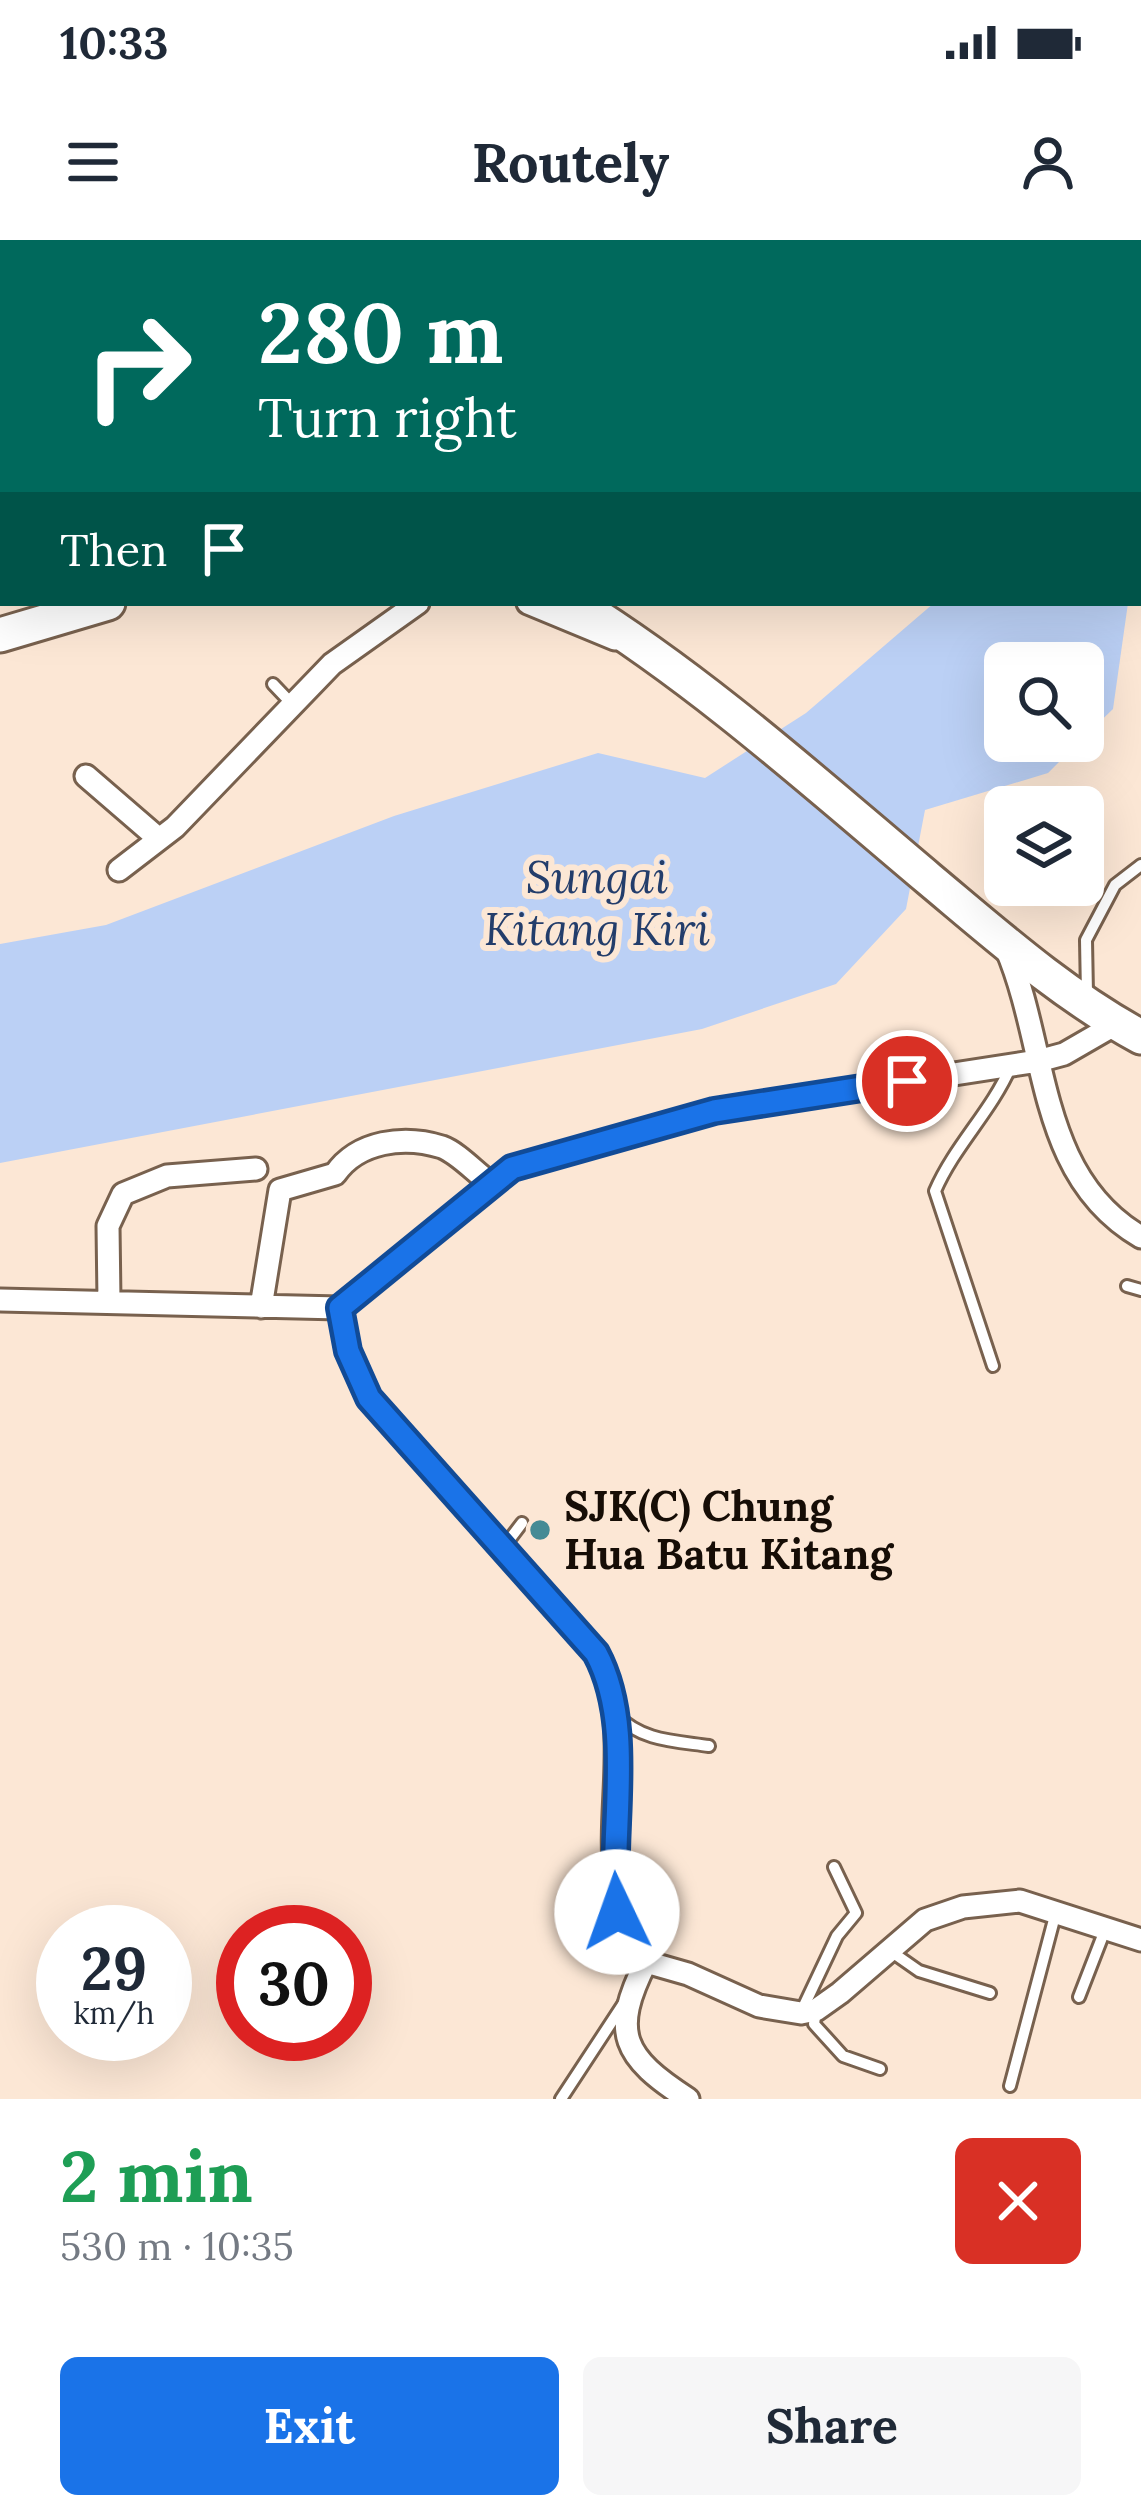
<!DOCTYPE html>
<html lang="en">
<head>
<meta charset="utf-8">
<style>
  body { margin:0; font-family:Lora,serif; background:#f6f6f7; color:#1f2937; height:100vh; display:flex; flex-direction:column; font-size:45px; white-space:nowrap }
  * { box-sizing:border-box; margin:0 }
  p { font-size:39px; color:#747a83 }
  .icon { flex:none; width:66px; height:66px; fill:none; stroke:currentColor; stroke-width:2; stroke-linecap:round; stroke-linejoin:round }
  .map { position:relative; height:1859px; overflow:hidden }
  .details { display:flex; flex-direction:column; background:#fff; flex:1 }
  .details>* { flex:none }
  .guide { position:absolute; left:0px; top:0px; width:1143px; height:366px; box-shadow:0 12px 48px #0002; background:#00695c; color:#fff; overflow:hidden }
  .fabs { position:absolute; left:984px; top:402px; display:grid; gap:24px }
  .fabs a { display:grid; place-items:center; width:120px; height:120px; border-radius:18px; background:#fff; box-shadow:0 12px 48px #0002; font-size:60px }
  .speed { position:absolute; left:36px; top:1665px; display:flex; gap:24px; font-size:60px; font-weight:700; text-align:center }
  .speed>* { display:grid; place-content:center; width:156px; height:156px; border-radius:50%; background:#fff; box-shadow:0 12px 48px #0002; line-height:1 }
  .speed small { font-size:30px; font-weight:400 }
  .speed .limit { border:18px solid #d22; background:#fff; color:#111 }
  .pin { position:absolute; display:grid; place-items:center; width:102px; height:102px; color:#fff; margin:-51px; border:6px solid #fff; border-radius:50%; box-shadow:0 3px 12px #0007 }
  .me { position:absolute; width:132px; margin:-66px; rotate:357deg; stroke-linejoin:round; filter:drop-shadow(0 0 9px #0008) }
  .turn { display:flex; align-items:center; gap:42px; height:252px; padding:0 60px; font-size:54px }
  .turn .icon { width:156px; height:156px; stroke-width:2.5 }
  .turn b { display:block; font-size:84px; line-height:102px }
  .then { display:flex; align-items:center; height:114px; padding:0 60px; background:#0003; gap:24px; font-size:45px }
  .round { display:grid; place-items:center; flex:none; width:126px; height:126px; border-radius:18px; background:#f6f6f7 }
  .headline { display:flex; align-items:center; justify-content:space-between; height:204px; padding:0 60px }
  h1 { font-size:72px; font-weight:800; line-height:90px; color:#1e9e55 }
  .button { display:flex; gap:24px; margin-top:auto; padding:24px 60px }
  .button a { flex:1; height:138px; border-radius:18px; background:#1a73e8; color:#fff; font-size:48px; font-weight:800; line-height:138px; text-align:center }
  .button a+a { background:#f6f6f7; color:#1f2937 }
  .status { display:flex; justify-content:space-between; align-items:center; height:84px; padding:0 60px; background:#fff; direction:ltr }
  .status svg { height:33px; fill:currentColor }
  header { display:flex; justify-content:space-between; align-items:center; height:156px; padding:0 60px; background:#fff; font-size:54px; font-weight:800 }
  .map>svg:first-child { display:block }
</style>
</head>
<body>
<div class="status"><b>10:33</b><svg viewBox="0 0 49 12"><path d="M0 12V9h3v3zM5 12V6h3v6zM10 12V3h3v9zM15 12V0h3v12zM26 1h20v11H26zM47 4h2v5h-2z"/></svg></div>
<header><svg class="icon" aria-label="menu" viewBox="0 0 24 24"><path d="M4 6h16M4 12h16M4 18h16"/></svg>Routely<svg class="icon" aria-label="person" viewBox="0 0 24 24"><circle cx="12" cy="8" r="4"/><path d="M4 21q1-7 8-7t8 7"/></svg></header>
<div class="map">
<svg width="1141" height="1859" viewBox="0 0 1141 1859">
  <rect width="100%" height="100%" fill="#fce7d5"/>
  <!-- water -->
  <path fill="#bbd0f5" d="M 934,363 L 1128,363 L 1113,469 L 1083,498 L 1083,423 L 1005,423 L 1005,501 L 1080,501 L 1048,533 L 925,570 L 906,669 L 836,744 L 702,789 L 0,923 L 0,704 L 106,685 L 394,576 L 598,513 L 705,538 L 806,473 Z"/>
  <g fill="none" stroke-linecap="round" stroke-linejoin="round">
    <defs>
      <path id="service" d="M 273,444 L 293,465
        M 1087,754 L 1086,700 L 1115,645 L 1141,625
        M 1127,1046 L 1141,1050
        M 993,1126 L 935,951 C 955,905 991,872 1011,826
        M 503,1308 L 522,1283
        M 617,1475 C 641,1501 675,1501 709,1506
        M 889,1710 L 919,1731 L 990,1753
        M 1079,1757 L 1105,1690
        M 802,1770 L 837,1696 L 856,1673 L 834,1627
        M 816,1770 L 814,1784 L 843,1816 L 880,1829
        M 1010,1846 L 1056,1672
        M 561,1859 L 624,1763"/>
      <path id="minor" d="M 673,0 L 676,3
        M 874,0 L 875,3
        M 1031,0 L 1035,3
        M 944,3 L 956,0
        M 528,363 L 615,399
        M 86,536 L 159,599
        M 119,630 L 175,587 L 332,424 L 418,363
        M 1006,708 C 1049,808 1036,936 1141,997
        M 0,1060 L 340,1068 L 512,928 L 714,871 L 1038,821 L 1064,814 L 1116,784
        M 109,1060 L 108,986 L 123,954 L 167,936 L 256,929
        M 261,1067 L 280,950 L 335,934 C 358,901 404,895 442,907 C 458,913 475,932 489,942
        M 340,1068 L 348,1111 L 369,1158 L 596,1413 C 647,1510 577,1624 646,1722 L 688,1734 L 759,1766 L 801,1773 L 816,1770 L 840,1753 L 925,1680 L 963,1667 L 1020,1661 L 1141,1700
        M 646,1722 C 610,1793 623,1817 688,1859"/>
      <path id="primary" d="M 576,363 C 703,442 815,543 929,639 C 996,695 1063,755 1141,797
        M 0,395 L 108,363"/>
    </defs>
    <!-- service casing -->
    <use href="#service" stroke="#78614e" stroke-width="16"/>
    <!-- minor casing -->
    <use href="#minor" stroke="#78614e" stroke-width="27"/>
    <!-- primary casing -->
    <use href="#primary" stroke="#78614e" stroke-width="39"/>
    <!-- service -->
    <use href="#service" stroke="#fff" stroke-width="10"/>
    <!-- minor -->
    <use href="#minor" stroke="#fff" stroke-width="21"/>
    <!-- primary -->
    <use href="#primary" stroke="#fff" stroke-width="33"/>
  </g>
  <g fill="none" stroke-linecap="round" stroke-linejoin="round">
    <defs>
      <path id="route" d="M 617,1672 C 609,1591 636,1487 596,1413 L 369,1158 L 348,1111 L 340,1068 L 512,928 L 714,871 L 907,841"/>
    </defs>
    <!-- route casing -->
    <use href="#route" stroke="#114b97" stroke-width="30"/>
    <!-- route -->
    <use href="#route" stroke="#1a73e8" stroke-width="21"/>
  </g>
  <!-- markers -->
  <circle fill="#458b95" stroke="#fce7d5" stroke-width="4.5" cx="540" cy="1290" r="12"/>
  <g text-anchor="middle" stroke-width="12" stroke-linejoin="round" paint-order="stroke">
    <!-- poi labels -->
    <g font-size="42" font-weight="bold" fill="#160d06" stroke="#fce7d5" text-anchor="start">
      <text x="564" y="1281">SJK(C) Chung<tspan x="564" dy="48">Hua Batu Kitang</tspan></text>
    </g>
    <!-- water labels -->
    <g font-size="45" font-style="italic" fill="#233d6b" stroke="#fce7d5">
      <text x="597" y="653">Sungai<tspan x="597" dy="52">Kitang Kiri</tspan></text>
    </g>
  </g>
</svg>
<div class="fabs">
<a><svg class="icon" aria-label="search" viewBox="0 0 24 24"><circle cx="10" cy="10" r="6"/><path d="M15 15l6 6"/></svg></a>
<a><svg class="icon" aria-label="layers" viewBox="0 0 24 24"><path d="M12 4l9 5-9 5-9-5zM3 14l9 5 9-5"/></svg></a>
</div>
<div class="speed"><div>29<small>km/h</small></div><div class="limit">30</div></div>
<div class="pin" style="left:907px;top:841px;background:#d93025"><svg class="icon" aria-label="arrive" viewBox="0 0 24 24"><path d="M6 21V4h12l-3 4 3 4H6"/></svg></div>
<svg class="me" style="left:617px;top:1672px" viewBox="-20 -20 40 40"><circle r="19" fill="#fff"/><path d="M0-13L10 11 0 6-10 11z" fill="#1a73e8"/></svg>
<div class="guide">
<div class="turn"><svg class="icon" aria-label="right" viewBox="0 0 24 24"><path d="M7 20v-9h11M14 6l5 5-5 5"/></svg><div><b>280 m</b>Turn right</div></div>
<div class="then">Then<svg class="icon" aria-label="arrive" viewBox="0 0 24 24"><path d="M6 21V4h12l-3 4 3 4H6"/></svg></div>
</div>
</div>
<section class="details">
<div class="headline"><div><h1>2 min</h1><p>530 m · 10:35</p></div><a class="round" style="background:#d93025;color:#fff"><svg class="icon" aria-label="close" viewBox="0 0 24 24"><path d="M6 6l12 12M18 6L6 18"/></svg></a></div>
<div class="button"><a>Exit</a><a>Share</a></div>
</section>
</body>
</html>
